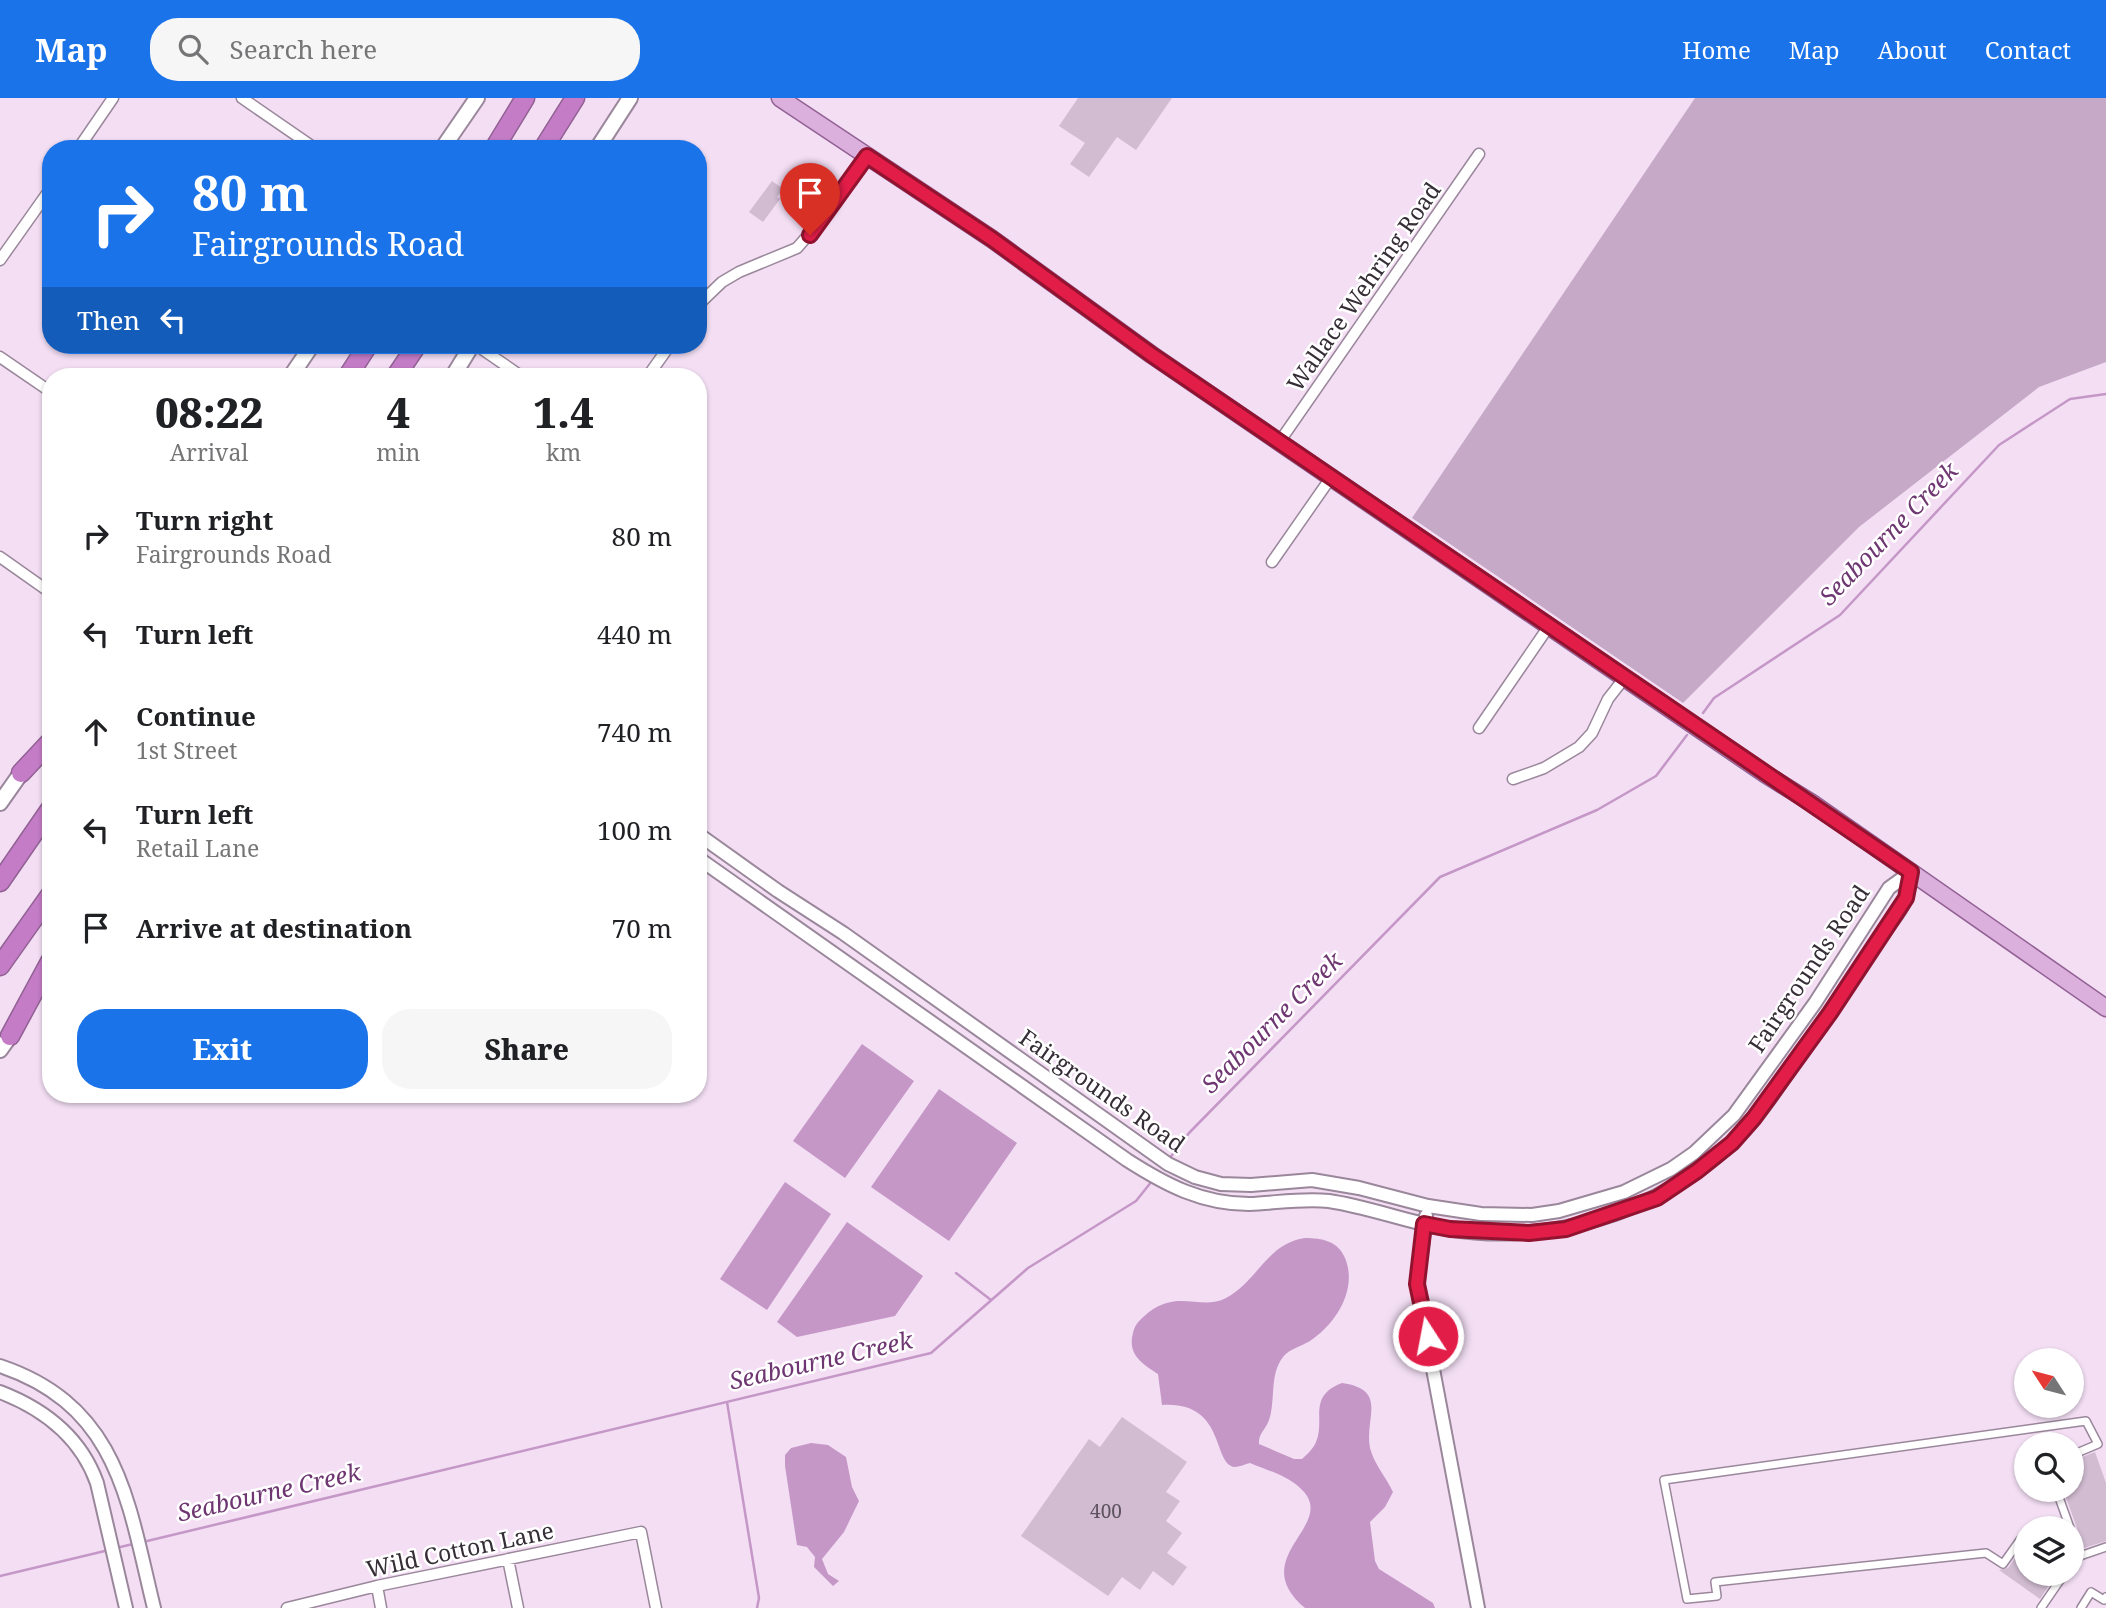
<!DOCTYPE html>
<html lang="en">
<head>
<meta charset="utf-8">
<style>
  body { margin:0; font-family:"Noto Serif",serif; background:#f6f6f6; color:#202124; height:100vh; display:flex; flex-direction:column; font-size:26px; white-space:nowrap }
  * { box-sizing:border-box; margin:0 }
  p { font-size:23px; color:#757577 }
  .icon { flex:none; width:38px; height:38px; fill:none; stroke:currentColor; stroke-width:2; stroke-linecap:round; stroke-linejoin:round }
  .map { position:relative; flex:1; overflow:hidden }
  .drawer { position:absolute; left:42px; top:270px; width:665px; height:735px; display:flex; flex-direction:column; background:#fff; border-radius:28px; box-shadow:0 2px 5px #0004 }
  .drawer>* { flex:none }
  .top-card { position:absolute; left:42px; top:42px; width:665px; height:214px; border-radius:28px; box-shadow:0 2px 5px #0004; background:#1a73e8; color:#fff; overflow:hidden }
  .needle { width:46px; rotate:306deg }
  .tools { position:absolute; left:2014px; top:1250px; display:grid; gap:14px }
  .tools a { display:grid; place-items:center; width:70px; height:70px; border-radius:50%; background:#fff; box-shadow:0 2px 5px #0004; font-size:35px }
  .pin { position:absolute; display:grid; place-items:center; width:60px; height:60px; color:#fff; margin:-72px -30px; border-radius:50% 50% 50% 0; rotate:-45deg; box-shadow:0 0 7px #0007 }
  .pin .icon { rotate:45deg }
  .me { position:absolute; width:77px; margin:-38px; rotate:349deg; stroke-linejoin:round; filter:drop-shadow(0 0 5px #0008) }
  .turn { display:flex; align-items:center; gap:24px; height:147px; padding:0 35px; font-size:32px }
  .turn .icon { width:91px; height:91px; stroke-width:2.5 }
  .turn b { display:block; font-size:49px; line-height:60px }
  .then { display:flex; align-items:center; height:66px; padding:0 35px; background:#0003; gap:14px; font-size:26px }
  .eta { display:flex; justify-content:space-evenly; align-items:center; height:119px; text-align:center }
  .eta b { font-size:42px; font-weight:800; line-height:49px }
  .primary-button { display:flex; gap:14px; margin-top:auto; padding:14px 35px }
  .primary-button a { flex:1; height:80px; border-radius:28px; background:#1a73e8; color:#fff; font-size:28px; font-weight:800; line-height:80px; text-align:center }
  .primary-button a+a { background:#f6f6f6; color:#202124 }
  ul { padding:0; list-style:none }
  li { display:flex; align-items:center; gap:21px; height:98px; padding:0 35px }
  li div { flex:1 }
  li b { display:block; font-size:26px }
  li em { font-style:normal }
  header { display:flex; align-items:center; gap:42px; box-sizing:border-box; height:98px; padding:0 35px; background:#1a73e8; color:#fff }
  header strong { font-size:33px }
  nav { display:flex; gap:38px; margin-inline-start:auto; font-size:24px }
  .search { width:490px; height:63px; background:#f6f6f6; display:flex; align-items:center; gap:18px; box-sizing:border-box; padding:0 24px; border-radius:28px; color:#757577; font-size:26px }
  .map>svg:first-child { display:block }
</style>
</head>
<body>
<header>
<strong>Map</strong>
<div class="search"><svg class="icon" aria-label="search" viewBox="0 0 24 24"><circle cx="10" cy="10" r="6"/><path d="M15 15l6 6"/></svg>Search here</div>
<nav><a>Home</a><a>Map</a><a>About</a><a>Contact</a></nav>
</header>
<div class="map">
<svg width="2106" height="1510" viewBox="0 0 2106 1510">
  <rect width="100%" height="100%" fill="#f3def4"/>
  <!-- green -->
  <path fill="#c6a8c7" d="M 1695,0 L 2106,0 L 2106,264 L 2039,289 L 1859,429 L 1683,605 L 1412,420 Z"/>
  <!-- water -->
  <path fill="#c597c7" d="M 862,946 L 914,983 L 845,1080 L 793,1043 Z
    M 939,991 L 1017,1045 L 949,1143 L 871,1089 Z
    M 785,1084 L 831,1116 L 767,1212 L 720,1181 Z
    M 847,1124 L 923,1178 L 895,1218 L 797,1239 L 777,1224 Z
    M 1305,1140 C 1322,1140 1338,1143 1345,1160 C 1358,1191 1336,1226 1310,1243 C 1302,1248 1289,1251 1283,1259 C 1269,1277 1276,1302 1269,1322 C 1266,1331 1258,1336 1259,1346 L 1294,1361 L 1302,1361 C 1306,1357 1311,1353 1314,1348 C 1328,1324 1305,1299 1342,1285 C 1389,1292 1364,1320 1370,1350 C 1374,1366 1386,1379 1393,1394 L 1385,1409 L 1370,1424 L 1375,1463 L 1379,1471 L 1433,1505 L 1435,1510 L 1305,1510 C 1243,1458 1343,1426 1299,1389 C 1286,1377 1266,1372 1250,1365 C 1245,1366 1240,1369 1234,1369 C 1212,1365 1226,1303 1162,1307 L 1158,1276 C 1143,1266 1127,1257 1133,1235 C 1135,1225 1142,1220 1149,1214 C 1179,1191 1201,1213 1226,1200 C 1258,1183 1266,1146 1305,1140 Z
    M 811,1345 L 828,1347 L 846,1359 L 852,1389 L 859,1403 L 844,1434 L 822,1461 L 828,1476 L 839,1483 L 833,1488 L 814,1469 L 815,1459 L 807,1449 L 797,1447 L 785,1368 L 785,1357 L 791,1350 Z"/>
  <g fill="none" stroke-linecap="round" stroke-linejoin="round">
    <!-- stream -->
    <path stroke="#c597c7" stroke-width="2.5" d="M 1703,615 L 1714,600 L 1840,517 L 1999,347 L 2070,301 L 2106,296
      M 1169,1061 L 1189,1035 L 1440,779 L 1597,712 L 1656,678 L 1687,637
      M 956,1175 L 991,1202
      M 727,1304 L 759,1500 L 757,1510
      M 143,1444 L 931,1255 L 1028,1170 L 1136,1103 L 1152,1083
      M 116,1450 L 133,1446
      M 0,1478 L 109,1452"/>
  </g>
  <!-- building -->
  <path fill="#d1bcd1" d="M 1078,0 L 1172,0 L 1136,52 L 1117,39 L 1089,79 L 1070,66 L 1085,45 L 1059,28 Z
    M 772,83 L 783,91 L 777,99 L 780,101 L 763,124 L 749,114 Z
    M 1122,1319 L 1187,1364 L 1166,1394 L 1180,1403 L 1166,1423 L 1182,1435 L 1167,1455 L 1187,1469 L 1173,1488 L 1153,1473 L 1140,1492 L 1122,1479 L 1108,1498 L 1021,1438 L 1089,1341 L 1100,1349 Z
    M 2095,1354 L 2106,1385 L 2106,1443 L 2084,1450 L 2063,1391 L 2072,1391 L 2072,1363 Z
    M 2021,1451 L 2026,1453 L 2026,1475 L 2057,1475 L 2040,1501 L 1999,1472 L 2008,1470 Z"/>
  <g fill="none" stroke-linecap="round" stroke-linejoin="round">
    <defs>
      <path id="pedestrian" d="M 2056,1391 L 2070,1430
        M 2072,1436 L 2080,1458 L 2077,1461
        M 2026,1447 L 2020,1442 L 2003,1466 L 1986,1455 L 1715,1484 L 1717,1498 L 1687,1501 L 1664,1382 L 2086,1323 L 2098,1346 L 2072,1357
        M 2072,1467 L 2080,1458 L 2106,1449
        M 2041,1510 L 2065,1475
        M 2081,1510 L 2091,1494 L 2104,1502 L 2106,1499"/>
      <path id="minor" d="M 242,0 L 316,51
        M 78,51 L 113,0
        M 0,162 L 51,90
        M 698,207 L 722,184 L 739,174 L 797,150 L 823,120 L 867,58
        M 476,247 L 521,278
        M 0,259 L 51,294
        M 648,278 L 670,247
        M 1280,343 L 1479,56
        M 0,459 L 51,495
        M 1272,464 L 1332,378
        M 1479,630 L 1549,528
        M 1513,681 L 1544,670 L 1579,649 L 1592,635 L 1608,601 L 1626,578
        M 508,1461 L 518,1510
        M 377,1488 L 381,1510
        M 287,1510 L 377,1488 L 641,1434 L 656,1510"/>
      <path id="tertiary" d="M 698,736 L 778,793 L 843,835 L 1168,1066 L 1195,1079 L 1221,1086 L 1251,1087 L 1312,1082 L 1359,1090 L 1428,1108 L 1481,1116 L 1532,1117 L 1559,1113 L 1624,1094 L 1671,1071 L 1694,1055 L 1734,1017 L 1815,905 L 1889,790 L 1911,774
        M 698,760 L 1127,1062 C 1166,1087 1202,1106 1249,1106 C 1276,1105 1302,1100 1329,1103 C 1369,1109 1407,1124 1447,1131 C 1549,1148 1655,1116 1731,1046 C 1765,1014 1790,969 1817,932 C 1839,902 1859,870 1880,840 C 1888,827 1901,814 1906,800 C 1909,792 1910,782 1911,774
        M 1426,1118 L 1417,1186 L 1478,1510
        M 0,1268 C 119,1308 128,1404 154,1510
        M 0,1294 C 44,1311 81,1340 97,1385 L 126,1510"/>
      <path id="secondary" d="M 442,51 L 477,0
        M 597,51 L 630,0
        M 291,278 L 312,247
        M 453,278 L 472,247
        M 0,705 L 26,668
        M 0,952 L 15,931"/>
      <path id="primary" d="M 780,0 L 992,141 L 1152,257 L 1765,676 L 1812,705 L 2106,910"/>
      <path id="motorway" d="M 494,51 L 525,0
        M 543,51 L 575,0
        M 348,278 L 368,247
        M 396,278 L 417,247
        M 21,675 L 51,643
        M 0,784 L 51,710
        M 0,868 L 51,796
        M 10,938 L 51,862"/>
    </defs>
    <!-- pedestrian casing -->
    <use href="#pedestrian" stroke="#9a879b" stroke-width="10"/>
    <!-- minor casing -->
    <use href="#minor" stroke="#9a879b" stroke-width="13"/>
    <!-- tertiary casing -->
    <use href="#tertiary" stroke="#9a879b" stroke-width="16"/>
    <!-- secondary casing -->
    <use href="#secondary" stroke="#9a879b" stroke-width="18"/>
    <!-- primary casing -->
    <use href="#primary" stroke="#926194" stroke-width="19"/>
    <!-- motorway casing -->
    <use href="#motorway" stroke="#926194" stroke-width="21"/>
    <!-- pedestrian -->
    <use href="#pedestrian" stroke="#fff" stroke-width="7"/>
    <!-- minor -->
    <use href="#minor" stroke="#fff" stroke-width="10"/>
    <!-- tertiary -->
    <use href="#tertiary" stroke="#fff" stroke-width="12"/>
    <!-- secondary -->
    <use href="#secondary" stroke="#fff" stroke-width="14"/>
    <!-- primary -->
    <use href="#primary" stroke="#dcb0dd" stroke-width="16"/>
    <!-- motorway -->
    <use href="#motorway" stroke="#c47cc7" stroke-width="18"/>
  </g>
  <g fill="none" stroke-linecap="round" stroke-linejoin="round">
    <defs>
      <path id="route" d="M 810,137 L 867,58 L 992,141 L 1152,257 L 1911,774 L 1906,800 L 1830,915 L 1754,1020 L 1732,1045 L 1697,1073 L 1657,1100 L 1566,1131 L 1529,1135 L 1450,1131 L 1424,1126 L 1417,1186 L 1428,1238"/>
    </defs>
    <!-- route casing -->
    <use href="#route" stroke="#92132f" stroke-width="18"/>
    <!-- route -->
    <use href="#route" stroke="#e11d48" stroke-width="12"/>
  </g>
  <g text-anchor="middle" stroke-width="5" stroke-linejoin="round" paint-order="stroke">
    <!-- number labels -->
    <g font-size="19" fill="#5d525d">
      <text x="1106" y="1420">400</text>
    </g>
    <!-- street labels -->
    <g font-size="23" fill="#362e36" stroke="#fff">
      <text transform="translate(1364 189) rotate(-55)" y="8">Wallace Wehring Road</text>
      <text transform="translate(1809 871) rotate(-56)" y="8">Fairgrounds Road</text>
      <text transform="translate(1102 993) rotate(35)" y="8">Fairgrounds Road</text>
      <text transform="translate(460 1452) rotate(-12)" y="8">Wild Cotton Lane</text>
    </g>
    <!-- water labels -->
    <g font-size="24" font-style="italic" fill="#6f3772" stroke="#fff">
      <text transform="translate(1889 436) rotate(-46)" y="8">Seabourne Creek</text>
      <text transform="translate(1272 925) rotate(-45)" y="8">Seabourne Creek</text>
      <text transform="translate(821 1263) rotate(-13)" y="8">Seabourne Creek</text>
      <text transform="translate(269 1395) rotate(-13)" y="8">Seabourne Creek</text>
    </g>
  </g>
</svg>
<div class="tools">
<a><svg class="needle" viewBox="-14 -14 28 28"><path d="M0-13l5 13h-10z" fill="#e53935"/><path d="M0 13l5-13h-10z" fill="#757577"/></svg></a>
<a><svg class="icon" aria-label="search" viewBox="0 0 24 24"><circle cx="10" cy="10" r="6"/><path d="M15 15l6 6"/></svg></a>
<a><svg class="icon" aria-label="layers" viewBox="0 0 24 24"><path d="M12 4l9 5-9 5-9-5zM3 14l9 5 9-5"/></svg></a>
</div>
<div class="pin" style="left:810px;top:137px;background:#d93025"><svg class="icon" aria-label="arrive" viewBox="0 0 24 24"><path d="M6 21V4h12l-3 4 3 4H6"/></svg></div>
<svg class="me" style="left:1428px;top:1238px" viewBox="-20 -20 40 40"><circle r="17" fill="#e11d48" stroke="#fff" stroke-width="3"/><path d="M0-11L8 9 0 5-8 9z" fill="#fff"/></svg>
<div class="top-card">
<div class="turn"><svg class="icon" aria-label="right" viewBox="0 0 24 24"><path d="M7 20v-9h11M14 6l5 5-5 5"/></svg><div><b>80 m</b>Fairgrounds Road</div></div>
<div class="then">Then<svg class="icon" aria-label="left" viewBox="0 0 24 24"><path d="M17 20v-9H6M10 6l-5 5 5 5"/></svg></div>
</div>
<section class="drawer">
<div class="eta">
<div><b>08:22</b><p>Arrival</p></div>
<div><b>4</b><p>min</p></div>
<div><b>1.4</b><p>km</p></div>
</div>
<ul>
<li><svg class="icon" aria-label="right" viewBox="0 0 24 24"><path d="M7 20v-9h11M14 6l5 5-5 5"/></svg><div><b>Turn right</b><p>Fairgrounds Road</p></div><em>80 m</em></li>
<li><svg class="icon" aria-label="left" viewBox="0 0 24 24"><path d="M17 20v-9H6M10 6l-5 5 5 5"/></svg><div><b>Turn left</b></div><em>440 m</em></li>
<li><svg class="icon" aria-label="ahead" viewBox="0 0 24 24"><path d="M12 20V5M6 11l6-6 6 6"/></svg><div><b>Continue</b><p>1st Street</p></div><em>740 m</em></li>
<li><svg class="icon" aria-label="left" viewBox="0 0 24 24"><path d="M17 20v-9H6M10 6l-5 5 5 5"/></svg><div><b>Turn left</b><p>Retail Lane</p></div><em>100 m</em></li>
<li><svg class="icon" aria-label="arrive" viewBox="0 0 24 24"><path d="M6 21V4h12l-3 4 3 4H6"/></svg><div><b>Arrive at destination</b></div><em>70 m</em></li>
</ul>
<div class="primary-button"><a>Exit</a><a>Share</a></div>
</section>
</div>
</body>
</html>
